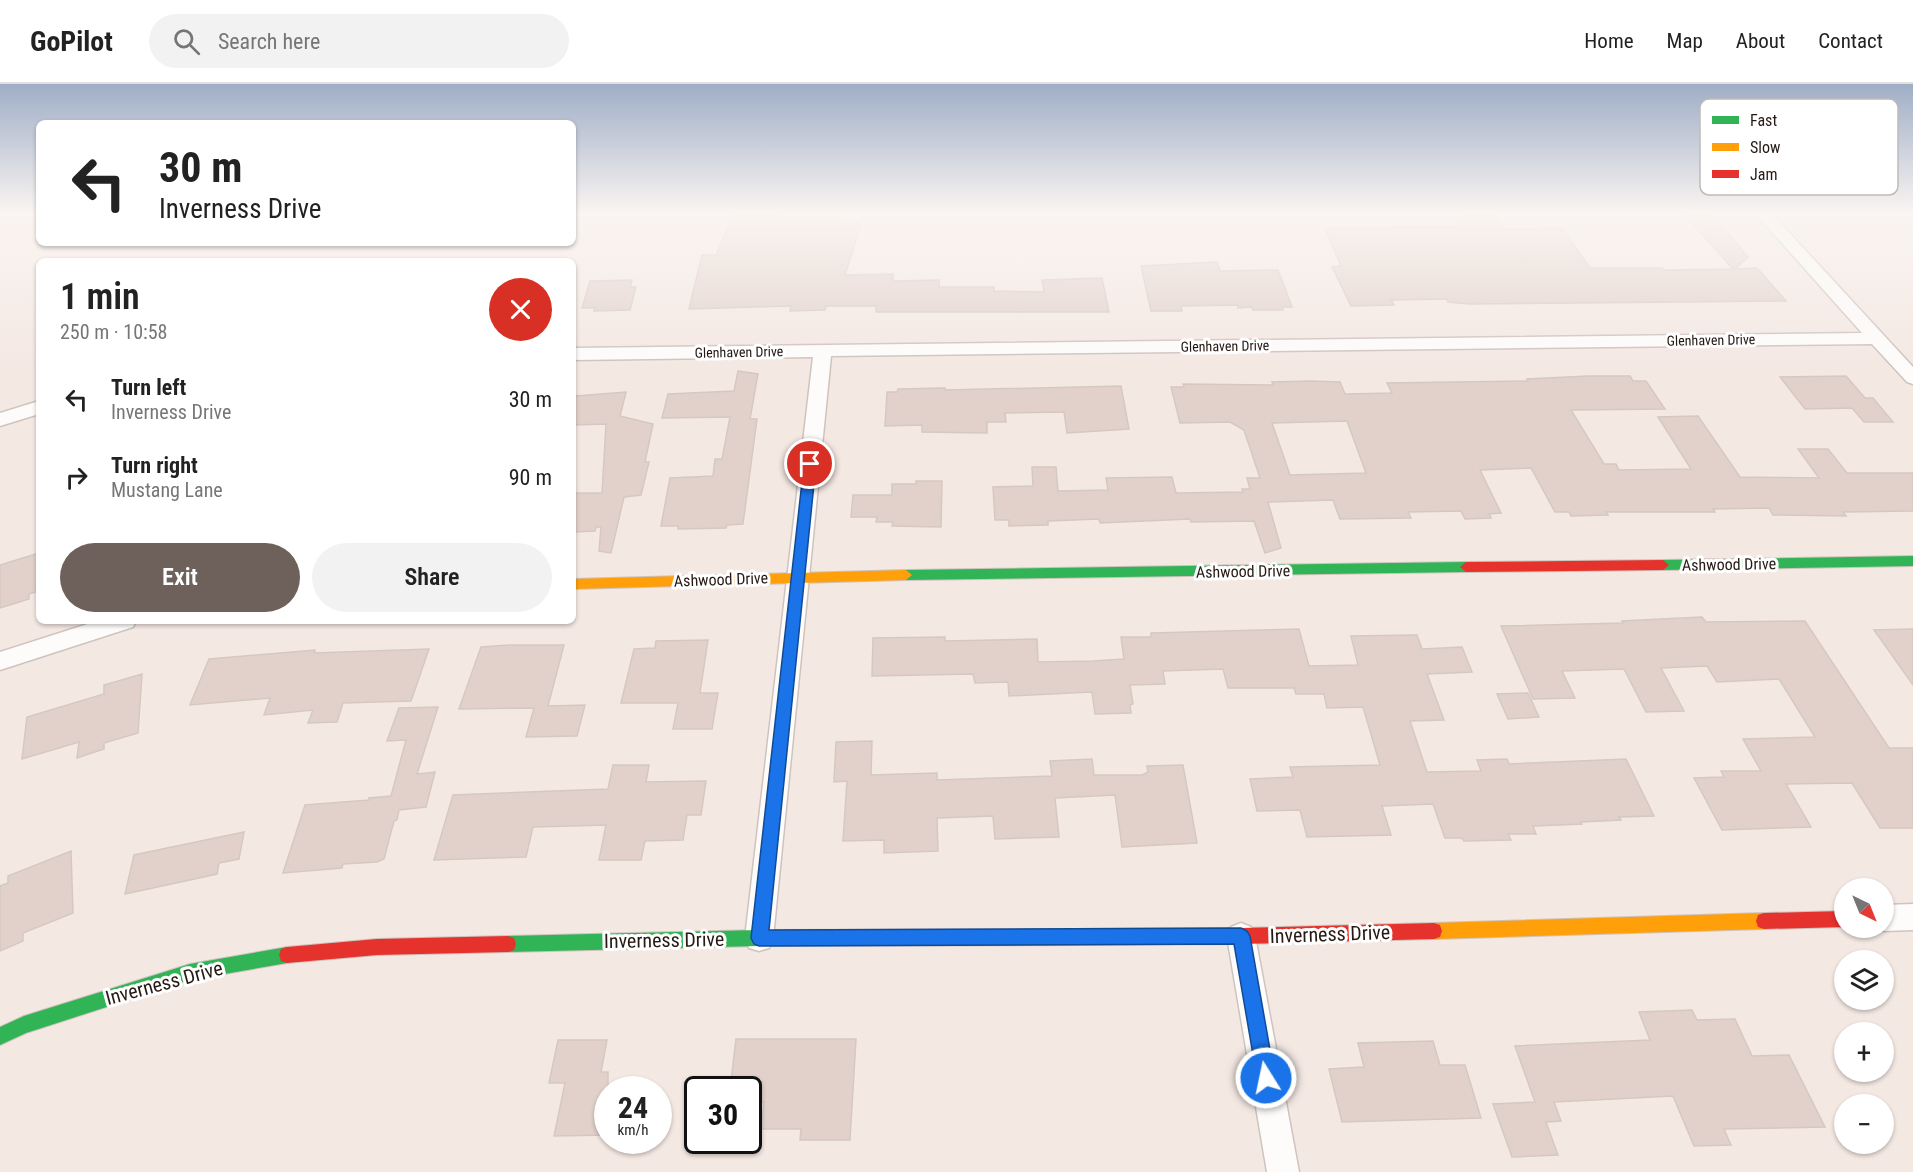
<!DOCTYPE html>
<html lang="en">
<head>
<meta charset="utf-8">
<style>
  body { margin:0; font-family:"Roboto Condensed",sans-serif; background:#f2f2f2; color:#222; height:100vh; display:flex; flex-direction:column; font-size:22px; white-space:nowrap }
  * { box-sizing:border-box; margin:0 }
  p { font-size:20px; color:#767676 }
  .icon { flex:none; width:33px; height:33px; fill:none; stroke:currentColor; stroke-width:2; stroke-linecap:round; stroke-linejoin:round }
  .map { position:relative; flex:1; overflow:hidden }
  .details { position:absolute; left:36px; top:174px; width:540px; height:366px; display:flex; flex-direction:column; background:#fff; border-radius:9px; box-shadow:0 2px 4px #0004 }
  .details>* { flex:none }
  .hud { position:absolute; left:36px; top:36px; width:540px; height:126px; border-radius:9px; box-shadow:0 2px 4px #0004; background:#fff; color:#222; overflow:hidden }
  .needle { width:39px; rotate:137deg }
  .tools { position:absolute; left:1834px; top:794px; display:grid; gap:12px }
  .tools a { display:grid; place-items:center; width:60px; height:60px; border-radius:50%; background:#fff; box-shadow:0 2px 4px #0004; font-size:30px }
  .speed { position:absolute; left:594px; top:992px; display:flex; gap:12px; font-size:30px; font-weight:700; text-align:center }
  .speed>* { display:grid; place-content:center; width:78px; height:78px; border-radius:50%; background:#fff; box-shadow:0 2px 4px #0004; line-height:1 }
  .speed small { font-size:15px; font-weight:400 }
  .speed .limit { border:3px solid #111; border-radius:9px; background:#fff; color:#111 }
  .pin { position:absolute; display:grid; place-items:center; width:51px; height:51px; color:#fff; margin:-26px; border:3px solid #fff; border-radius:50%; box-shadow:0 2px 6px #0007 }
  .me { position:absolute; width:66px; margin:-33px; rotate:350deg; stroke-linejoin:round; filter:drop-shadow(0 0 4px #0008) }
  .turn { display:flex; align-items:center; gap:21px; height:126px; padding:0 24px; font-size:27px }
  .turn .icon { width:78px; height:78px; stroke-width:2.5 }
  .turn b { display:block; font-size:42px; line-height:51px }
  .round { display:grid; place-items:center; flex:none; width:63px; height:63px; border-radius:32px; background:#f2f2f2 }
  .headline { display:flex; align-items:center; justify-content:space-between; height:102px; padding:0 24px }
  h1 { font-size:36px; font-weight:600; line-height:45px }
  .primary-button { display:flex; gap:12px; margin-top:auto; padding:12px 24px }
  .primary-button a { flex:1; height:69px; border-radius:36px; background:#6e615c; color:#fff; font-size:24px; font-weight:600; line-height:69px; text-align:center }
  .primary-button a+a { background:#f2f2f2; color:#222 }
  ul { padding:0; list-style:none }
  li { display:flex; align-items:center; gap:18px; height:78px; padding:0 24px }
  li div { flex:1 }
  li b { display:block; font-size:22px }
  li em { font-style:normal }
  header { display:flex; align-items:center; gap:36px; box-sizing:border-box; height:84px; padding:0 30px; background:#fff; border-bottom:2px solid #e0e0e0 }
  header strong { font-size:28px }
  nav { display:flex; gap:33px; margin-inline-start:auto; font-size:21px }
  .search { width:420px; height:54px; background:#f2f2f2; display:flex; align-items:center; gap:15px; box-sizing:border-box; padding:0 21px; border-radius:33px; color:#767676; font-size:22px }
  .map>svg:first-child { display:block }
</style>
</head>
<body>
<header>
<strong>GoPilot</strong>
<div class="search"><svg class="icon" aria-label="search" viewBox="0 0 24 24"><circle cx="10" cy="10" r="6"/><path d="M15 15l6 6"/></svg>Search here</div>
<nav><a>Home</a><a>Map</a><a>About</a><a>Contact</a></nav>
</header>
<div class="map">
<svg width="1913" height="1088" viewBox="0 0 1913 1088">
  <rect width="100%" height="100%" fill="#f4e8e3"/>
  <!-- building -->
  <path fill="#e2d1ca" stroke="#d5c8c3" stroke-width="1.5" fill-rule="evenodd" d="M 734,129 L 780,129 L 779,133 L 858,138 L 857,140 L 861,141 L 845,191 L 893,190 L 893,197 L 939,196 L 939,203 L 994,203 L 994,207 L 1044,208 L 1042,196 L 1102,194 L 1109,228 L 876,228 L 876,222 L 826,222 L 825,226 L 790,227 L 791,222 L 689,225 L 702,171 L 716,171 Z
    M 1464,129 L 1495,129 L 1504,145 L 1562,144 L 1590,184 L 1662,184 L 1664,186 L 1733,185 L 1683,129 L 1711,129 L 1748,173 L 1735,185 L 1757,184 L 1786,217 L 1469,220 L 1448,218 L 1447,215 L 1391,216 L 1394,221 L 1351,222 L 1332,183 L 1341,182 L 1325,144 L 1460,142 L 1456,135 L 1467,135 Z
    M 1217,178 L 1220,187 L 1278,186 L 1292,223 L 1282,223 L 1283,226 L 1253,226 L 1252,223 L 1238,224 L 1238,221 L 1181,222 L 1182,227 L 1151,227 L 1141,182 Z
    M 632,196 L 630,203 L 636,203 L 630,226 L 594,227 L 595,224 L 582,224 L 590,197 Z
    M 738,287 L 758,290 L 750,335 L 757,335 L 743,440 L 727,441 L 726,444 L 678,445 L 678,442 L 661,442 L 670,394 L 713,392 L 715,375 L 722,375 L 730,333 L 662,334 L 668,310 L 734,307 Z
    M 1588,292 L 1630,292 L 1633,297 L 1646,297 L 1665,325 L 1571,326 L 1604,380 L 1616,380 L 1619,386 L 1691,385 L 1658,333 L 1698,332 L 1740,393 L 1819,394 L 1798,365 L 1828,365 L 1847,389 L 1913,389 L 1913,427 L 1843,428 L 1846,432 L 1773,431 L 1769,424 L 1713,425 L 1715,428 L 1606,428 L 1608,431 L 1571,432 L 1569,428 L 1555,428 L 1531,384 L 1480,386 L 1501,429 L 1489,430 L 1491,434 L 1465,435 L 1461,427 L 1408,428 L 1411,434 L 1340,435 L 1333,416 L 1268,418 L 1281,464 L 1265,469 L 1254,437 L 1191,438 L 1190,435 L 1100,439 L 1099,435 L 1048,437 L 1048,441 L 1009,442 L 1009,436 L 995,436 L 993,403 L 1033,402 L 1032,383 L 1056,383 L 1058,407 L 1108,406 L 1106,394 L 1172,393 L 1176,409 L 1243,408 L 1242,405 L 1250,405 L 1247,394 L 1260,394 L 1244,346 L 1230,338 L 1180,339 L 1171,303 L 1184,303 L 1183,300 L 1273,301 L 1272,298 L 1312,297 L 1340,298 L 1345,310 L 1392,309 L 1387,299 L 1528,297 L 1527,295 ZM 1347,337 L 1366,389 L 1290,391 L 1272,339 Z
    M 1846,292 L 1865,314 L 1873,314 L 1893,338 L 1864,338 L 1852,324 L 1805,325 L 1780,293 Z
    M 1121,302 L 1129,345 L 1067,349 L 1064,328 L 1005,329 L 1006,338 L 987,338 L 987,349 L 922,348 L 922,341 L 885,342 L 887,308 L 897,308 L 898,305 L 945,304 L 945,306 Z
    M 626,308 L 620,332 L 653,340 L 645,378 L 649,378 L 641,411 L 624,413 L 611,469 L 599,467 L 601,443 L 596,443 L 595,447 L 573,448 L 573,409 L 602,409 L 606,340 L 573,341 L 573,322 L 576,312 Z
    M 916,397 L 942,397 L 941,443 L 892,442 L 893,438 L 876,438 L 877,433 L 851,433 L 853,411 L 892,411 L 892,400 L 916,400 Z
    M 39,469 L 39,507 L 29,510 L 29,515 L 0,524 L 0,481 Z
    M 1702,533 L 1706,538 L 1805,537 L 1889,664 L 1913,664 L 1913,744 L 1880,744 L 1852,699 L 1786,700 L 1811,743 L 1722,746 L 1694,694 L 1724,693 L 1721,687 L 1761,687 L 1743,655 L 1815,653 L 1779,595 L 1717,598 L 1707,582 L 1661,584 L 1684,627 L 1646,628 L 1624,585 L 1562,587 L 1575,614 L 1533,615 L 1501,542 L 1623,539 L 1622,537 Z
    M 1299,545 L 1309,582 L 1358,581 L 1351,552 L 1417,551 L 1422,565 L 1462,563 L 1472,588 L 1427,590 L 1444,636 L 1410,637 L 1427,688 L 1481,687 L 1477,676 L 1507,675 L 1509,680 L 1626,675 L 1654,732 L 1619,733 L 1621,736 L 1581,738 L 1582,740 L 1533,742 L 1536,750 L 1508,750 L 1511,756 L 1464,757 L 1462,754 L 1445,754 L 1433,720 L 1382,722 L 1391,751 L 1307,753 L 1300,726 L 1257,727 L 1250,695 L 1293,693 L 1290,683 L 1380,681 L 1363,623 L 1327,624 L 1324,610 L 1296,610 L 1294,604 L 1228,604 L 1223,585 L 1163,587 L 1165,600 L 1130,601 L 1133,620 L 1130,621 L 1131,629 L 1095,630 L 1092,608 L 1009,612 L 1008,598 L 975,599 L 973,590 L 872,592 L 873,554 L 945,553 L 945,557 L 1037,555 L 1038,578 L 1093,577 L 1124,575 L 1121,553 L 1151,553 L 1151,549 Z
    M 1913,545 L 1913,601 L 1874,546 Z
    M 708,556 L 700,609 L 718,609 L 712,645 L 673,645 L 678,619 L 621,619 L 634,565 L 655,564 L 656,557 Z
    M 509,561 L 564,561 L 548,622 L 585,621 L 577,652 L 526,653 L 534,624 L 459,625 L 481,563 Z
    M 429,565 L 411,617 L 343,619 L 337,638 L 308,639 L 313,626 L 264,631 L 270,614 L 190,621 L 209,575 L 315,566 L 314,569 Z
    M 142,590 L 138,649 L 104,659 L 104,665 L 77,674 L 79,658 L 22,675 L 27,633 L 104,610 L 104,601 Z
    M 1528,609 L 1539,633 L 1508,635 L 1497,610 Z
    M 438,623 L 417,690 L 435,688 L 426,723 L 399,726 L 397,736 L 394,737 L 384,775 L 377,778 L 343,780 L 342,784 L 283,789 L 305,721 L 369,716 L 369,714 L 391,712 L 406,656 L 387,657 L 399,624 Z
    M 872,657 L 871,691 L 937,689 L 937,696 L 1052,692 L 1050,677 L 1092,675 L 1094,691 L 1142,691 L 1148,688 L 1147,682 L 1183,681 L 1197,759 L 1122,763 L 1115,711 L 1055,714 L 1059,753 L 995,755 L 993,732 L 937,734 L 938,767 L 884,769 L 884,756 L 843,757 L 847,697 L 834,698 L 836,658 Z
    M 613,681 L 649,681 L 646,698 L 706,697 L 701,731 L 687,731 L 683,756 L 645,757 L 641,776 L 599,776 L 606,741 L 533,743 L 526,773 L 434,776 L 453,711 L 608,705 Z
    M 244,748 L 239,775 L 219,779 L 217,790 L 125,810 L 134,771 Z
    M 71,767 L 73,829 L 23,849 L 23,857 L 0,867 L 0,802 L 8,799 L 8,792 Z
    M 1692,926 L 1697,936 L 1735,935 L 1752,972 L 1789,971 L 1825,1043 L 1724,1045 L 1731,1061 L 1694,1062 L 1673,1012 L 1554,1018 L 1561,1037 L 1546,1038 L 1558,1071 L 1512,1073 L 1493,1020 L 1535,1018 L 1515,962 L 1650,956 L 1639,928 Z
    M 736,955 L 856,955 L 850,1056 L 800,1056 L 801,1045 L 761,1045 L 764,1018 L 748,1018 L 748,1005 L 730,1005 Z
    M 558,956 L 607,956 L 601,988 L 608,988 L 608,1051 L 554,1052 L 565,999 L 549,999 Z
    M 1433,957 L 1440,981 L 1465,981 L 1481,1034 L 1342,1038 L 1329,985 L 1364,983 L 1358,959 Z"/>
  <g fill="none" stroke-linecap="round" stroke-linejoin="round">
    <defs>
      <path id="street" d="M 1755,129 L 1771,129 L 1913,283 L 1913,300 L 1907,298 L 1872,260 L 831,272 L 773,854 L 769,864 L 759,867 L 749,864 L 745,854 L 813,273 L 573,276 L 573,264 L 1862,249 Z
        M 39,317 L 39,330 L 0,342 L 0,329 Z
        M 97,537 L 136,537 L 133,543 L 0,586 L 0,568 Z
        M 1913,820 L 1913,846 L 1884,847 L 1874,843 L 1884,843 L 1884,821 Z
        M 1241,839 L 1251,843 L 1255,852 L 1299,1088 L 1267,1088 L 1227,852 L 1231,843 Z"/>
      <path id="fast" d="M 1913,472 L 1913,482 L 1663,486 L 1657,481 L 1663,476 Z
        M 1466,478 L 1472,483 L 1466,488 L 906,496 L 900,491 L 906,486 Z
        M 1081,845 L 1087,847 L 1089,853 L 1087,859 L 1081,861 L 759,862 L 508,868 L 502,866 L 500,860 L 502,854 L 508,852 L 759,846 Z
        M 287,863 L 293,865 L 295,871 L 293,877 L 287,879 L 190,896 L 26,949 L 0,961 L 0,943 L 24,932 L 190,880 Z"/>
      <path id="slow" d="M 906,486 L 912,491 L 906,496 L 573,505 L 573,495 Z
        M 1764,829 L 1770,831 L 1772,837 L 1770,843 L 1764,845 L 1434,855 L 1428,853 L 1426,847 L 1428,841 L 1434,839 Z"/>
      <path id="jam" d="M 1663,476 L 1669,481 L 1663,486 L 1466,488 L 1460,483 L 1466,478 Z
        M 1845,827 L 1845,843 L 1764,845 L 1758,843 L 1756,837 L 1758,831 L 1764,829 Z
        M 1434,839 L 1440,841 L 1442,847 L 1440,853 L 1434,855 L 1241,860 L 1081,861 L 1075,859 L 1073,853 L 1075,847 L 1081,845 L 1241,844 Z
        M 508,852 L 514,854 L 516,860 L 514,866 L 508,868 L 377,871 L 287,879 L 281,877 L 279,871 L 281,865 L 287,863 L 377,855 Z"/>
    </defs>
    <!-- street casing -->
    <use href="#street" stroke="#cfc3be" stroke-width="3"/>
    <!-- fast casing -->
    <use href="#fast" stroke="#cfc3be" stroke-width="2"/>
    <!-- slow casing -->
    <use href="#slow" stroke="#cfc3be" stroke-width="2"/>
    <!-- jam casing -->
    <use href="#jam" stroke="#cfc3be" stroke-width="2"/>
    <!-- street -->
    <use href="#street" fill="#fdfcfb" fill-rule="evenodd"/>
    <!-- fast -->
    <use href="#fast" fill="#30b455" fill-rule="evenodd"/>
    <!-- slow -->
    <use href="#slow" fill="#ff9f0a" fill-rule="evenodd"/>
    <!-- jam -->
    <use href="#jam" fill="#e5322d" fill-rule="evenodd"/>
  </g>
  <!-- sky -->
  <linearGradient id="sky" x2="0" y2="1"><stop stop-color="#9faec6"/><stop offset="0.46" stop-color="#faf5f2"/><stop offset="1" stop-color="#faf5f2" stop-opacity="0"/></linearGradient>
  <rect width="1913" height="282" fill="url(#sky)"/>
  <!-- route -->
  <path fill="#1a73e8" stroke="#114b97" stroke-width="1.5" d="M 810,376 L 816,380 L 769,846 L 1241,844 L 1247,847 L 1250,852 L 1275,994 L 1273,1000 L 1266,1003 L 1260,1000 L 1257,994 L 1234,860 L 759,862 L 754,860 L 751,854 L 804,380 Z"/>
  <g text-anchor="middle" stroke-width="6" stroke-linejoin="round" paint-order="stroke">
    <!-- far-street labels -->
    <g font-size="14" fill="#261914" stroke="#fff">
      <text transform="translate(1711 256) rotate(-1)" y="5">Glenhaven Drive</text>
      <text transform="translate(1225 262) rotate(-1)" y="5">Glenhaven Drive</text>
      <text transform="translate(739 268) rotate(-1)" y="5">Glenhaven Drive</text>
    </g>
    <!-- street labels -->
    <g font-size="16" fill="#261914" stroke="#fff">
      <text transform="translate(1729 480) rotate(-1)" y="6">Ashwood Drive</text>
      <text transform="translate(1243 487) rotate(-1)" y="6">Ashwood Drive</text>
      <text transform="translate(721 495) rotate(-2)" y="6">Ashwood Drive</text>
    </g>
    <!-- near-street labels -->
    <g font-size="20" fill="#261914" stroke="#fff">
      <text transform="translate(1330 850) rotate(-2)" y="7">Inverness Drive</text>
      <text transform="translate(664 856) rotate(-1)" y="7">Inverness Drive</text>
      <text transform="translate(164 899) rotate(-15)" y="7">Inverness Drive</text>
    </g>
  </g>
  <!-- legend -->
  <rect x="1700" y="15" width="198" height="96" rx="9" fill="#fff" stroke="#bebab8" stroke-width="1.5"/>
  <rect x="1712" y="32" width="27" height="8" fill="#30b455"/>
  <rect x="1712" y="59" width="27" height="8" fill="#ff9f0a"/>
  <rect x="1712" y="86" width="27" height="8" fill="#e5322d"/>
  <g font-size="16" fill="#261914">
    <text x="1750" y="42">Fast</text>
    <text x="1750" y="69">Slow</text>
    <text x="1750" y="96">Jam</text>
  </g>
</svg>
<div class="tools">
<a><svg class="needle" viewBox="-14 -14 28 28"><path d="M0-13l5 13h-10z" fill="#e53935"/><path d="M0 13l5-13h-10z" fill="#767676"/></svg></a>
<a><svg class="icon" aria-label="layers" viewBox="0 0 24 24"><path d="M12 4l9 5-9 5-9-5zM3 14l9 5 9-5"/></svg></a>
<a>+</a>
<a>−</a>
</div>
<div class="speed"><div>24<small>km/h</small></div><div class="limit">30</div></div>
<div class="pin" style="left:810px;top:380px;background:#d93025"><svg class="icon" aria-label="arrive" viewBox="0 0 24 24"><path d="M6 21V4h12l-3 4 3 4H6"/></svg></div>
<svg class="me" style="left:1266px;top:994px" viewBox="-20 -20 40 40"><circle r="17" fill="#1a73e8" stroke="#fff" stroke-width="3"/><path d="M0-11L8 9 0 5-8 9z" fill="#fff"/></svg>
<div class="hud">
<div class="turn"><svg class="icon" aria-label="left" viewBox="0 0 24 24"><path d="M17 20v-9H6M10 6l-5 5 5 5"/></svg><div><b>30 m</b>Inverness Drive</div></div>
</div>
<section class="details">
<div class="headline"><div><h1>1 min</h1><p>250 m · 10:58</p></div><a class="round" style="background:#d93025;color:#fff"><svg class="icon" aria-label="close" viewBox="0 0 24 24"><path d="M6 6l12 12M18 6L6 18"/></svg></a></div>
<ul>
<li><svg class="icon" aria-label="left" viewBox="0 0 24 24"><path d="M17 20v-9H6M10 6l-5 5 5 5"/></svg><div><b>Turn left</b><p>Inverness Drive</p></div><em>30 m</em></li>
<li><svg class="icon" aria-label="right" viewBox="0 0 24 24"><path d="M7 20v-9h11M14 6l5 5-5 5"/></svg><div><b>Turn right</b><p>Mustang Lane</p></div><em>90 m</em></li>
</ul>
<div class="primary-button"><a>Exit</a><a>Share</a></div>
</section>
</div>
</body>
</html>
